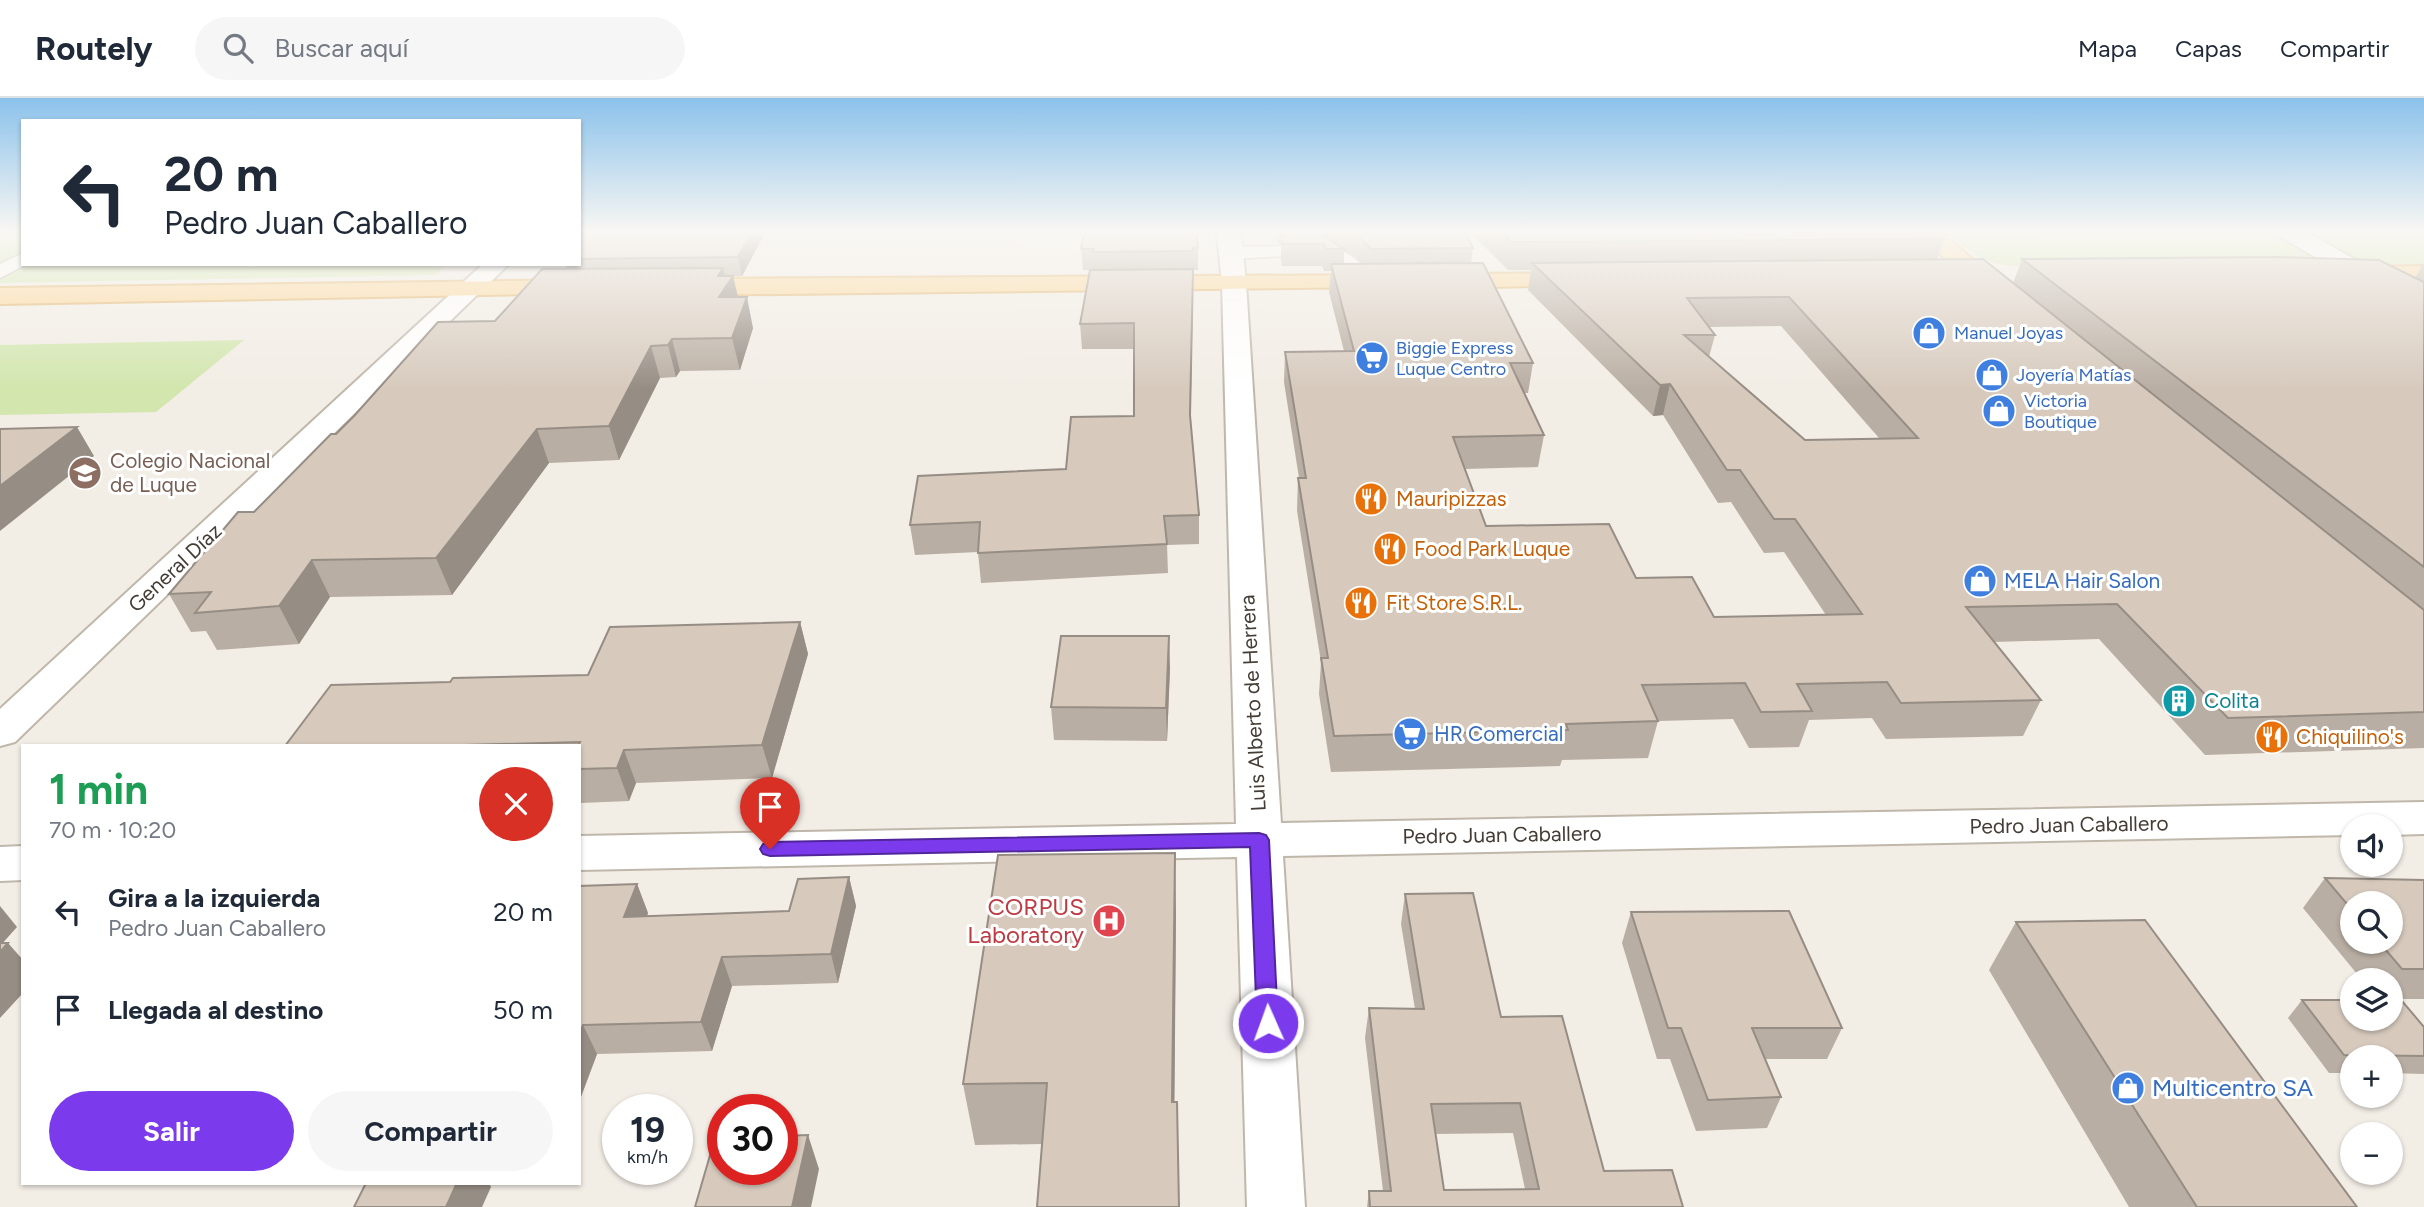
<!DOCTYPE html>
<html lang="es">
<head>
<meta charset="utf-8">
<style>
  body { margin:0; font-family:Figtree,sans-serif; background:#f6f6f7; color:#1f2937; height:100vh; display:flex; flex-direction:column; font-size:26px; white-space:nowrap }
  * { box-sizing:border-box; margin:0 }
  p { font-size:23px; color:#747a83 }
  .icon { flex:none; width:38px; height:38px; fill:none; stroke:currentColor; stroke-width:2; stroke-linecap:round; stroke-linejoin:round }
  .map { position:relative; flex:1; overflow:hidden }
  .panel { position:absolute; left:21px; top:646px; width:560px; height:441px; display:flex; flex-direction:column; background:#fff; border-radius:0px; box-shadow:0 2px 5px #0004 }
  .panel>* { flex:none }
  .guide { position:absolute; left:21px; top:21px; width:560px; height:147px; border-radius:0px; box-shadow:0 2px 5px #0004; background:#fff; color:#1f2937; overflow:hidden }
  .fabs { position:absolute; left:2340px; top:716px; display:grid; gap:14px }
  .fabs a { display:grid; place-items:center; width:63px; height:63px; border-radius:50%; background:#fff; box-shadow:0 2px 5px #0004; font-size:35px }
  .speed { position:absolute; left:602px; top:996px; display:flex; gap:14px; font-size:35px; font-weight:700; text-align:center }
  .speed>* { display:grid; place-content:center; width:91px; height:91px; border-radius:50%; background:#fff; box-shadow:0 2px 5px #0004; line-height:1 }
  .speed small { font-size:18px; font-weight:400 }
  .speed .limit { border:10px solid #d22; background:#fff; color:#111 }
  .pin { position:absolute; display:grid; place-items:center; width:60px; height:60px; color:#fff; margin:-72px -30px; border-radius:50% 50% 50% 0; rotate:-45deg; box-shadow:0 0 7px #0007 }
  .pin .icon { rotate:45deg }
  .me { position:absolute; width:77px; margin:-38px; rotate:358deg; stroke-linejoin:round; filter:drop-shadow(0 0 5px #0008) }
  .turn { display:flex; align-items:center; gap:24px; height:147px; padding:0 28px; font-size:32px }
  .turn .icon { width:91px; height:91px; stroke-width:2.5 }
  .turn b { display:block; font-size:49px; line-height:60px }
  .round { display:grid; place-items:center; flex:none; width:74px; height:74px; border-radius:37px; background:#f6f6f7 }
  .overview { display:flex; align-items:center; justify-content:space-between; height:119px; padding:0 28px }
  h1 { font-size:42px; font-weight:700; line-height:52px; color:#1e9e55 }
  .cta { display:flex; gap:14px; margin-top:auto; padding:14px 28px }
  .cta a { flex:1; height:80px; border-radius:42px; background:#7c3aed; color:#fff; font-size:28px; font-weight:700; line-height:80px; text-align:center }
  .cta a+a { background:#f6f6f7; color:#1f2937 }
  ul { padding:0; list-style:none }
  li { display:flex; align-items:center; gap:21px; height:98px; padding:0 28px }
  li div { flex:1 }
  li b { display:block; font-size:26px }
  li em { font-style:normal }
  header { display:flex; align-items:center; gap:42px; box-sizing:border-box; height:98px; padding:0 35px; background:#fff; border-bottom:2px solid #e0e1e3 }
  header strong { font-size:33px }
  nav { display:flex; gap:38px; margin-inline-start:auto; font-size:24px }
  .search { width:490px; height:63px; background:#f6f6f7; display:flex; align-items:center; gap:18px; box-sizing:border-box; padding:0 24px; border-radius:38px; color:#747a83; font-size:26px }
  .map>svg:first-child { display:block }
</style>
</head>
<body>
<header>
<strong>Routely</strong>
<div class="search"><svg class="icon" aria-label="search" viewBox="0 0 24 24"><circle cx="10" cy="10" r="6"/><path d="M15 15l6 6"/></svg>Buscar aquí</div>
<nav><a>Mapa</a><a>Capas</a><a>Compartir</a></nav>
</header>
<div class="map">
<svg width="2424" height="1109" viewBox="0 0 2424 1109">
  <rect width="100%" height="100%" fill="#f2ede5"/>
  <!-- green -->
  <path fill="#d2e6ae" d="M 0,135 L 23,135 L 23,166 L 447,166 L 435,177 L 0,185 Z
    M 1947,135 L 2424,135 L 2424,166 L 2014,168 C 1985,167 1969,153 1947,135 Z
    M 244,242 L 156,314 L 0,317 L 0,247 Z"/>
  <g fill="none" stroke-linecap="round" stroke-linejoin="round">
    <defs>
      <path id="lane" d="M 1280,148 L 1286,150 L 1289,154 L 1286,158 L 1231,161 L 1222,155 L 1231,149 Z
        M 1326,148 C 1349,154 1362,162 1373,184 L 1370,188 L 1356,188 L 1342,167 L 1320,158 L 1317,154 L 1320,150 Z
        M 23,155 L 23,166 L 27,166 L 0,180 L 0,166 Z"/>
      <path id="street" d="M 1217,135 L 1241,135 L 1246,185 L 1281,725 L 2424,704 L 2424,736 L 2390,737 L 2390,728 L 2352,728 L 2352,737 L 1283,758 L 1305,1109 L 1247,1109 L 1237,759 L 579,772 L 579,738 L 1236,726 L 1222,185 Z
        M 2279,135 L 2308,135 L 2372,171 L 2375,176 L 2372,181 L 2363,183 L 2354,181 L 2282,140 Z
        M 483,166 L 509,166 L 15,644 L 0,648 L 0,611 Z
        M 23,748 L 23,782 L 0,783 L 0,749 Z"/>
      <path id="primary" d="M 1916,135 L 1942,135 L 2011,194 L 2007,199 L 1998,202 L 1989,199 Z
        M 2424,168 L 2424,182 L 2354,183 L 2345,181 L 2342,176 L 2345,171 L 2354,169 Z
        M 1583,175 L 1592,177 L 1595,182 L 1592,187 L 1441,190 L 1432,188 L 1429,183 L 1432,178 L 1441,176 Z
        M 1380,177 L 1389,179 L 1392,184 L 1389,189 L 685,197 L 676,194 L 672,189 L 676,184 L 685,181 Z
        M 575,182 L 584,185 L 588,190 L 584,195 L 0,206 L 0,190 Z"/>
    </defs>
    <!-- lane casing -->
    <use href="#lane" stroke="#c0b7ab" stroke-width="3"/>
    <!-- street casing -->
    <use href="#street" stroke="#c0b7ab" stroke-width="4"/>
    <!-- primary casing -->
    <use href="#primary" stroke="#e1b164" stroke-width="4"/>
    <!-- lane -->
    <use href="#lane" fill="#fff" fill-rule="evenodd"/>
    <!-- street -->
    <use href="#street" fill="#fff" fill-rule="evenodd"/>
    <!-- primary -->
    <use href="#primary" fill="#fcd594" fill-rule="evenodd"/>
  </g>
  <!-- wall -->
  <path fill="#b9aea3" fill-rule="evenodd" d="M 579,135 L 765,135 L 742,178 L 733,178 L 738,199 L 753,230 L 740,272 L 680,273 L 676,279 L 660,280 L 619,362 L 549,365 L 452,497 L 330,499 L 299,546 L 217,552 L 206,533 L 191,534 L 169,496 L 354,318 L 495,223 L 567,171 L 566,167 L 538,168 L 537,166 L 579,166 Z
    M 1276,135 L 1466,135 L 1473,150 L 1471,165 L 1533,265 L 1528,295 L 1524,295 L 1544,337 L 1538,369 L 1465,371 L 1486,428 L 1636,480 L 1714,519 L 1826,517 L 1784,454 L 1764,455 L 1731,404 L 1718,405 L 1663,317 L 1653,318 L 1528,192 L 1531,172 L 1508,172 L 1471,135 L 1937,135 L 1944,141 L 1937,161 L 2013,185 L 2022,161 L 2415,180 L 2424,164 L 2424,650 L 2205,657 L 2099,541 L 1994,544 L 2041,602 L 2023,638 L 1886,641 L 1872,620 L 1809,622 L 1799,649 L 1749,650 L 1733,621 L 1658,623 L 1648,660 L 1562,662 L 1560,668 L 1331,674 L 1319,596 L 1321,564 L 1297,413 L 1298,380 L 1299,380 L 1284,284 L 1285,254 L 1344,253 L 1329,194 L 1331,173 L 1324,173 L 1322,168 L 1282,168 L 1281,161 L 1281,146 L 1278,145 ZM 1344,153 L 1355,158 L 1363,166 L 1344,166 ZM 1781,228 L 1879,340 L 1805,342 L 1709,259 L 1715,237 L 1709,229 Z
    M 1198,150 L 1198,172 L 1193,172 L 1193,175 L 1190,324 L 1199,417 L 1199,446 L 1167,447 L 1168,475 L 981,485 L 978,454 L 915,457 L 910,427 L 1066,371 L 1134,318 L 1134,251 L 1082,251 L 1080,226 L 1090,172 L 1083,172 L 1081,151 Z
    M 800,524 L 808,556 L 772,680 L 636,685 L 629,703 L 581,705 L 579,701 L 579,648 L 285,648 L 450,584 L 588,577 Z
    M 1170,570 L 1167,643 L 1054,642 L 1051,609 Z
    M 849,779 L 856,808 L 838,885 L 732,888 L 712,953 L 597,956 L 579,1004 L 579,788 L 637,786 L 648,815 L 647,818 L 789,813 Z
    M 2325,780 L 2424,782 L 2424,901 L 2390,901 L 2390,882 L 2362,882 L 2303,810 ZM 2352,805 L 2390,844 L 2352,844 Z
    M 1405,796 L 1501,919 L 1604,1073 L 1683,1109 L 1367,1109 L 1369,1093 L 1383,1093 L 1365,940 L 1369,910 L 1415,911 L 1401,826 ZM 1513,1035 L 1525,1091 L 1444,1092 L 1435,1036 Z
    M 1631,814 L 1842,930 L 1827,961 L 1765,961 L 1781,999 L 1767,1030 L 1696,1033 L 1670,961 L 1657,961 L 1622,845 Z
    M 1176,815 L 1174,1004 L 1042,1046 L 975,1047 L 963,986 Z
    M 2016,824 L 2357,1109 L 2129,1109 L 1989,872 Z
    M 2302,902 L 2424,929 L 2424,976 L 2390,975 L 2390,959 L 2352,959 L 2352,975 L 2329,975 L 2288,920 Z"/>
  <!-- shaded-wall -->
  <path fill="#968d84" d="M 751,135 L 765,135 L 742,178 L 738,159 Z
    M 1316,135 L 1327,135 L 1327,145 L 1324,146 Z
    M 723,170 L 727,187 L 733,178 L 740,208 L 719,199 L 718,178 Z
    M 1193,171 L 1193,195 L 1190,344 L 1190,317 Z
    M 747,199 L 753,230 L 740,272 L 732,240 Z
    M 672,241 L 680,273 L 676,279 L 668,247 Z
    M 651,248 L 660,280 L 619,362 L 609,328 Z
    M 1670,286 L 1663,317 L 1653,318 L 1660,287 Z
    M 77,329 L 94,358 L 0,433 L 0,388 Z
    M 537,331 L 549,365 L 452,497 L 436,460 Z
    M 312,462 L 330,499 L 299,546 L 279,508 Z
    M 800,524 L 808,556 L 772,680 L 762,647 Z
    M 1169,538 L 1170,570 L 1167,643 L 1166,610 Z
    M 624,652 L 636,685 L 629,703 L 617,670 Z
    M 1175,755 L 1176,815 L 1174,1064 L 1172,1004 Z
    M 849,779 L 856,808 L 838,885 L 831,856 Z
    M 637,786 L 648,815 L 636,847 L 624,819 Z
    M 0,808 L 17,829 L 0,848 Z
    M 8,845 L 23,862 L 23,895 L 0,920 L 0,854 Z
    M 722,859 L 732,888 L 712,953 L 701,924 Z
    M 583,927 L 597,956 L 579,1004 L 579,937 Z
    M 808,1037 L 819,1071 L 811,1109 L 792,1109 Z
    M 457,1085 L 489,1085 L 491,1089 L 482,1109 L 446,1109 Z"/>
  <!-- building -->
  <path fill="#d7cabd" stroke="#968d84" stroke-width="2" fill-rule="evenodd" d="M 579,135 L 751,135 L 738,159 L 579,161 Z
    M 1084,135 L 1197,135 L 1198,150 L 1193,150 L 1193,153 L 1093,154 L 1094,151 L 1081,151 Z
    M 1290,135 L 1319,135 L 1344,151 L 1325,151 L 1324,146 L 1283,146 L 1281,139 L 1289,138 Z
    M 1356,135 L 1466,135 L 1473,150 L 1371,151 Z
    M 1503,135 L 1937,135 L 1944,141 L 1512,144 Z
    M 2277,159 L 2379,162 L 2424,184 L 2424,469 L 2022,161 Z
    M 1983,161 L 2424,512 L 2424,614 L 2228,620 L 2117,506 L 1966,509 L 2041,602 L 1901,605 L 1887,584 L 1797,586 L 1812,613 L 1761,614 L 1745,585 L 1642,587 L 1658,623 L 1566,626 L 1568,632 L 1334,638 L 1321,560 L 1328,560 L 1298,380 L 1306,380 L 1285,254 L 1354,253 L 1331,166 L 1483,165 L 1533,265 L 1510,265 L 1544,337 L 1453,339 L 1486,428 L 1609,426 L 1636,480 L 1692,479 L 1714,519 L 1862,516 L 1795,421 L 1774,421 L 1740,372 L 1727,372 L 1670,286 L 1660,287 L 1532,165 ZM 1789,199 L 1918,340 L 1805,342 L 1684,237 L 1715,237 L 1687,200 Z
    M 723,170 L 718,178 L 733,178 L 719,199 L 747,199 L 732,240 L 672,241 L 668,247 L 651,248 L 609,328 L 537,331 L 436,460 L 312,462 L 279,508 L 195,515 L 211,494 L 169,496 L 238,414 L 254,414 L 331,336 L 336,336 L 354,318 L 438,224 L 495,223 L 542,171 Z
    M 1193,171 L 1190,317 L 1199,417 L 1164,418 L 1167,446 L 978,455 L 980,424 L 910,427 L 918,378 L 1066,371 L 1071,319 L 1134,318 L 1134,225 L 1080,226 L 1090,172 Z
    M 77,329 L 0,388 L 0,331 Z
    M 800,524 L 762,647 L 624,652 L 617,670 L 579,671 L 579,648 L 578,648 L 580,644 L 427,648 L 285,648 L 331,587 L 450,584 L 453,580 L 588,577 L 610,529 Z
    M 1061,538 L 1169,538 L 1166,610 L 1051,609 Z
    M 1175,755 L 1172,1004 L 1177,1004 L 1179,1109 L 1037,1109 L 1047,985 L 963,986 L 998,757 Z
    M 849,779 L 831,856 L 722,859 L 701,924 L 583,927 L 579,937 L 579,788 L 637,786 L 624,819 L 789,813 L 798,781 Z
    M 2325,780 L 2424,782 L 2424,871 L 2402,871 L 2379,844 L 2390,844 L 2390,805 L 2352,805 L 2352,812 Z
    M 1473,795 L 1501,919 L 1562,918 L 1604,1073 L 1672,1072 L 1683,1109 L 1370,1109 L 1369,1093 L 1391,1093 L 1369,910 L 1424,911 L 1405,796 ZM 1520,1005 L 1539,1091 L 1444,1092 L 1431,1006 Z
    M 1789,813 L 1842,930 L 1752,930 L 1781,999 L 1708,1002 L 1681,930 L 1668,930 L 1631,814 Z
    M 2145,822 L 2357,1109 L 2197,1109 L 2016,824 Z
    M 0,845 L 8,845 L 0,854 Z
    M 2302,902 L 2352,902 L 2352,920 L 2390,920 L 2390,903 L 2402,903 L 2424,929 L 2424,958 L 2344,957 Z
    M 808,1037 L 792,1109 L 695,1109 L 715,1040 L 723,1040 L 723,1071 L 782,1071 L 782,1038 Z
    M 366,1085 L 457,1085 L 446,1109 L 354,1109 Z"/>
  <!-- sky -->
  <linearGradient id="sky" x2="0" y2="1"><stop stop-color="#8bc2eb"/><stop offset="0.46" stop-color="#f9f7f3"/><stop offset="1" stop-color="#f9f7f3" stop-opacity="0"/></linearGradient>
  <rect width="2424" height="291" fill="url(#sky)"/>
  <!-- route -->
  <path fill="#7c3aed" stroke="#51269a" stroke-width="2" d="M 1259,735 L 1266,737 L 1269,742 L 1278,925 L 1275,932 L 1268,934 L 1260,932 L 1257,925 L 1250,749 L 770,758 L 763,756 L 760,751 L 763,746 L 770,744 Z"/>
  <!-- icons -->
  <defs>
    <symbol id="shop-disc" viewBox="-11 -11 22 22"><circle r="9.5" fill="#3f7fe0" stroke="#fff"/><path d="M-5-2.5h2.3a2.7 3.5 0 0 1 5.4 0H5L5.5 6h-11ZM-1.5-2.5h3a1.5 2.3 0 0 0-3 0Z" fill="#fff"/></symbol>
    <symbol id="supermarket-disc" viewBox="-11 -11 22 22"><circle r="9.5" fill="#3f7fe0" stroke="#fff"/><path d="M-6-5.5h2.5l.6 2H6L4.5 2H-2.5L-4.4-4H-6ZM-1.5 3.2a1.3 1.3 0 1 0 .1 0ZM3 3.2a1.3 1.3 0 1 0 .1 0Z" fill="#fff"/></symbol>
    <symbol id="school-disc" viewBox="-11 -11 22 22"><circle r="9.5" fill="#8d6e63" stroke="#fff"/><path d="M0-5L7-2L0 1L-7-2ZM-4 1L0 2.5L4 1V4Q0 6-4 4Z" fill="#fff"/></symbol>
    <symbol id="restaurant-disc" viewBox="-11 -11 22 22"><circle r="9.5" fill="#e8710a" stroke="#fff"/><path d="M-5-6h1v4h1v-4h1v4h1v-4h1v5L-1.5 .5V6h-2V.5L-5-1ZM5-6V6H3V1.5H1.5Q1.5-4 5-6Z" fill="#fff"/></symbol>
    <symbol id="building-disc" viewBox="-11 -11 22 22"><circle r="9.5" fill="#0f9aa8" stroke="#fff"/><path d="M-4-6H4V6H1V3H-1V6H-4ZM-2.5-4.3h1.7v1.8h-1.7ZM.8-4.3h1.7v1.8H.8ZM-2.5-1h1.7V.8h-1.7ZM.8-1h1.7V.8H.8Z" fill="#fff"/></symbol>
    <symbol id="hospital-disc" viewBox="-11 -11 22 22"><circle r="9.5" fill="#e0444e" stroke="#fff"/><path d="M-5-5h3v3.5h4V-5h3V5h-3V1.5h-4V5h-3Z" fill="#fff"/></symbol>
  </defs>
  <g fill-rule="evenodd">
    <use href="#shop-disc" x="1910" y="216" width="38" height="38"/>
    <use href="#supermarket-disc" x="1353" y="241" width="38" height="38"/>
    <use href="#shop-disc" x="1973" y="258" width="38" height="38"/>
    <use href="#shop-disc" x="1980" y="294" width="38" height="38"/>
    <use href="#school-disc" x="66" y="356" width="38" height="38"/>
    <use href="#restaurant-disc" x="1352" y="382" width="38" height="38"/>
    <use href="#restaurant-disc" x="1371" y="432" width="38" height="38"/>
    <use href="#shop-disc" x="1961" y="464" width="38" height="38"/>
    <use href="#restaurant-disc" x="1342" y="486" width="38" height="38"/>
    <use href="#building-disc" x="2160" y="584" width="38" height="38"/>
    <use href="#supermarket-disc" x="1391" y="617" width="38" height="38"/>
    <use href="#restaurant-disc" x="2253" y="620" width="38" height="38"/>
    <use href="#hospital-disc" x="1090" y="804" width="38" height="38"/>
    <use href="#shop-disc" x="2109" y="971" width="38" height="38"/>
  </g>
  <g text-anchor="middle" stroke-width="6" stroke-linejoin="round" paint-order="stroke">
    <!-- far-shop labels -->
    <g font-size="18" fill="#366cbe" stroke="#fff" text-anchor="start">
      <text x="1954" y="241">Manuel Joyas</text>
      <text x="1396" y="256">Biggie Express<tspan x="1396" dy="21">Luque Centro</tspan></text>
      <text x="2016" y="283">Joyería Matías</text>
      <text x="2024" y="309">Victoria<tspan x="2024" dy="21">Boutique</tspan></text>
    </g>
    <!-- education labels -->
    <g font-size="21" fill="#785e54" stroke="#fff" text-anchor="start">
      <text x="110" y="370">Colegio Nacional<tspan x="110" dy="24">de Luque</tspan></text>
    </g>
    <!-- food labels -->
    <g font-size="21" fill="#c56008" stroke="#fff" text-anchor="start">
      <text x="1396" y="408">Mauripizzas</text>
      <text x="1414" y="458">Food Park Luque</text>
      <text x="1386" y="512">Fit Store S.R.L.</text>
      <text x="2296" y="646">Chiquilino's</text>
    </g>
    <!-- street labels -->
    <g font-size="21" fill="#443d35" stroke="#fff">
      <text transform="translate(175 470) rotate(-43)" y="7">General Díaz</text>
      <text transform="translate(1253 605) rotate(-93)" y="7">Luis Alberto de Herrera</text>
      <text transform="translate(2069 727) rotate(-1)" y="7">Pedro Juan Caballero</text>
      <text transform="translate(1502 737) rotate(-1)" y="7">Pedro Juan Caballero</text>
    </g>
    <!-- shop labels -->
    <g font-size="21" fill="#366cbe" stroke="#fff" text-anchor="start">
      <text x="2004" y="490">MELA Hair Salon</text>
      <text x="1434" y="643">HR Comercial</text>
    </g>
    <!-- culture labels -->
    <g font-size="21" fill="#0d838f" stroke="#fff" text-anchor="start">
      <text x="2204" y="610">Colita</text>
    </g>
    <!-- near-health labels -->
    <g font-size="24" fill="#be3a42" stroke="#fff" text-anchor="end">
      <text x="1084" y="817">CORPUS<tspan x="1084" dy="28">Laboratory</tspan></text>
    </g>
    <!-- near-shop labels -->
    <g font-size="24" fill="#366cbe" stroke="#fff" text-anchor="start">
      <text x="2152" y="998">Multicentro SA</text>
    </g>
  </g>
</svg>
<div class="fabs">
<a><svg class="icon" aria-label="sound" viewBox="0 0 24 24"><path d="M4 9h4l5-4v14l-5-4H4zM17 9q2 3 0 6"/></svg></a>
<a><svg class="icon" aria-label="search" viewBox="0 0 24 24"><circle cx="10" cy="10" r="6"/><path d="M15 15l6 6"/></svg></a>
<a><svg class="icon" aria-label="layers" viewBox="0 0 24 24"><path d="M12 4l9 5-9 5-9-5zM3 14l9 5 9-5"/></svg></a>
<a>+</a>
<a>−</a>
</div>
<div class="speed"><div>19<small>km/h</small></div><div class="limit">30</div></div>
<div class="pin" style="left:770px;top:751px;background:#d93025"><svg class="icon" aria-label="arrive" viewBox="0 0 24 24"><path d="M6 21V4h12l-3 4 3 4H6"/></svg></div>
<svg class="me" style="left:1268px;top:925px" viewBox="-20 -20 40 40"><circle r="17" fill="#7c3aed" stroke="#fff" stroke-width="3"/><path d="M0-11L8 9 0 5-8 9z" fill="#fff"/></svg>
<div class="guide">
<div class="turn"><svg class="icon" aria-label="left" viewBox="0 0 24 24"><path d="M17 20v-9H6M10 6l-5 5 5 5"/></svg><div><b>20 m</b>Pedro Juan Caballero</div></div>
</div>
<section class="panel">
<div class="overview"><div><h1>1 min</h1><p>70 m · 10:20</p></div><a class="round" style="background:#d93025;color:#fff"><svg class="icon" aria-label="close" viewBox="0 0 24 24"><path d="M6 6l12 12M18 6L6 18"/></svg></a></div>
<ul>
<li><svg class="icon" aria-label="left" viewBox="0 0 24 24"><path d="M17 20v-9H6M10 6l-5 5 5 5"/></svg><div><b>Gira a la izquierda</b><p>Pedro Juan Caballero</p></div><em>20 m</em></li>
<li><svg class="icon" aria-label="arrive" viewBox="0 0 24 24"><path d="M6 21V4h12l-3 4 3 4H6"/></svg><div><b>Llegada al destino</b></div><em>50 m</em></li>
</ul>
<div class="cta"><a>Salir</a><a>Compartir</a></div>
</section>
</div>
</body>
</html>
